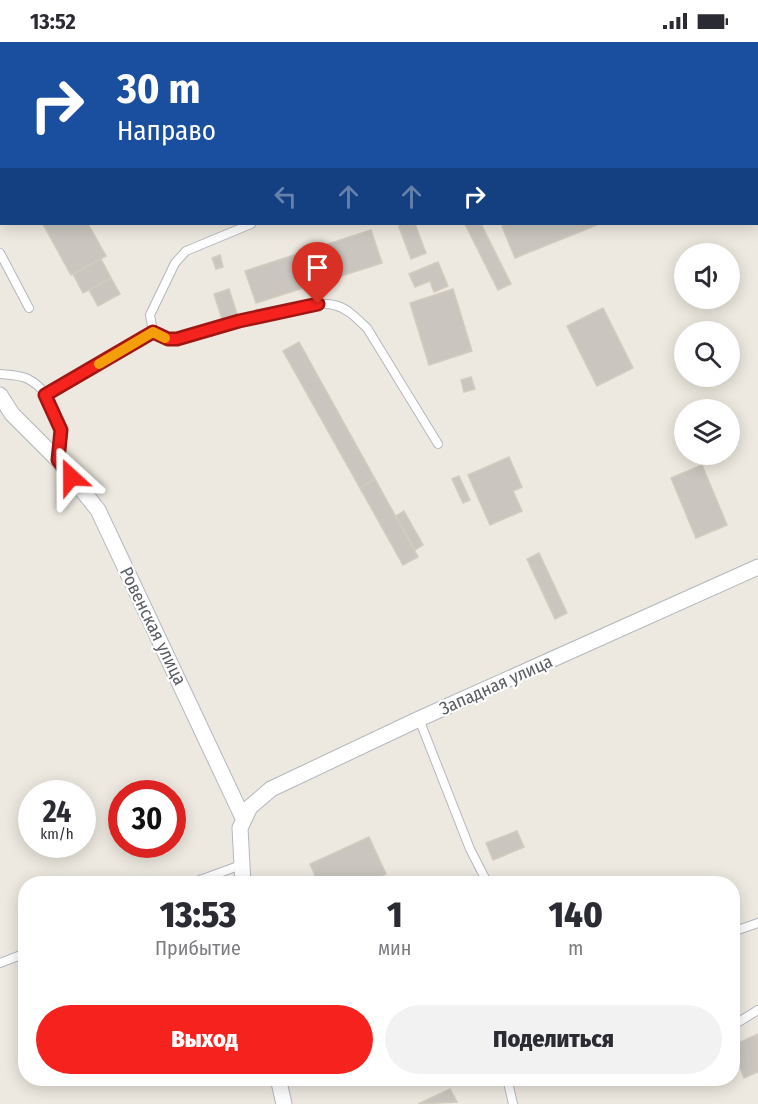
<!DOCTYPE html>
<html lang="ru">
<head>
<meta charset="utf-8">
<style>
  body { margin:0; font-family:"Fira Sans Condensed",sans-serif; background:#f2f2f3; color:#2b2b33; height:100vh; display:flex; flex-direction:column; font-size:22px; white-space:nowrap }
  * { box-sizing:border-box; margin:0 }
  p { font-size:20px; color:#7c7c81 }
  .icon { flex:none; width:33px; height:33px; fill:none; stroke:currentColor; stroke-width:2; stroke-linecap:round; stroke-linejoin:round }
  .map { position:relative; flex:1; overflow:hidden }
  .sheet { position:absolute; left:18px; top:834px; width:722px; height:210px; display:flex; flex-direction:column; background:#fff; border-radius:24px; box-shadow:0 3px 15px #0003 }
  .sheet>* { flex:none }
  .hud { position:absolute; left:0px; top:0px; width:759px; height:183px; box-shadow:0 3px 15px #0003; background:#1a4fa0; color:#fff; overflow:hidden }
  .buttons { position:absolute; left:674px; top:201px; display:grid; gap:12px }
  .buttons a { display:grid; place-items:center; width:66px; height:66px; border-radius:50%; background:#fff; box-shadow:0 3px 15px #0003; font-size:30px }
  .speed { position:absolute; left:18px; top:738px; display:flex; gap:12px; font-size:30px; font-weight:700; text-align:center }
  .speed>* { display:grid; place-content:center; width:78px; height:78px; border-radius:50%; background:#fff; box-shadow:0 3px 15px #0003; line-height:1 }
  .speed small { font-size:15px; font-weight:400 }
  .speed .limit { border:9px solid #d22; background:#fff; color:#111 }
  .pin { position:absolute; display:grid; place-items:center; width:51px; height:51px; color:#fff; margin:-62px -26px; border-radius:50% 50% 50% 0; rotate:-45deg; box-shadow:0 0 6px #0007 }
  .pin .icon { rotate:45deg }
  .me { position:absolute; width:66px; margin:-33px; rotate:336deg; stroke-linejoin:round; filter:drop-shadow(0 0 4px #0008) }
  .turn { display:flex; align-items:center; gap:21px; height:126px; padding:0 18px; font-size:27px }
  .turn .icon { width:78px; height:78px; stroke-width:2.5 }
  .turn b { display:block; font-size:42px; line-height:51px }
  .lanes { display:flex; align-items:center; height:57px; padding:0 18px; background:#0003; justify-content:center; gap:30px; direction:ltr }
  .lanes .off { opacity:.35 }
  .eta { display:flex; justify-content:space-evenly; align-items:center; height:102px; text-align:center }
  .eta b { font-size:36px; font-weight:800; line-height:42px }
  .action { display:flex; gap:12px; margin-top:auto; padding:12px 18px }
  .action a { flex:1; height:69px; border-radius:36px; background:#f6221d; color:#fff; font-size:24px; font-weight:800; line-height:69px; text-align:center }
  .action a+a { background:#f2f2f3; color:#2b2b33 }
  .status { display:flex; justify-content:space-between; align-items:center; height:42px; padding:0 30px; background:#fff; direction:ltr }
  .status svg { height:16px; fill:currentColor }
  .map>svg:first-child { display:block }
</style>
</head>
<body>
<div class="status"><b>13:52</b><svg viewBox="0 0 49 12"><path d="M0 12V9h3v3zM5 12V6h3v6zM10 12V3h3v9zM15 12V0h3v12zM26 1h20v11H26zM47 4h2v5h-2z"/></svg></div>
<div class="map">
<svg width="758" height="1062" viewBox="0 0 758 1062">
  <rect width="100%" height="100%" fill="#ede9e0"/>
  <!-- building -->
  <path fill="#cac6bf" stroke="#d2cbbe" stroke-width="1.5" d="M 43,182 L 88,182 L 106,214 L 71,233 Z
    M 398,182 L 415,182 L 426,211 L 411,217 Z
    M 465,182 L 481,182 L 511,242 L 498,248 Z
    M 508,182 L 599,182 L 515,216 L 502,184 Z
    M 371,188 L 382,221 L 256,261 L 245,229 Z
    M 220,213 L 223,225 L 216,227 L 212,216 Z
    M 101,217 L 111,236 L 83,251 L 73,232 Z
    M 438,220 L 448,244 L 434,250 L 430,239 L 415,245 L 409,232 Z
    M 111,236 L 120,252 L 98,264 L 89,248 Z
    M 229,247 L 237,272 L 222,277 L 214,252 Z
    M 453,247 L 472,309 L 429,323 L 410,261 Z
    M 603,266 L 633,326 L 597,344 L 567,284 Z
    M 299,300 L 375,437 L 360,446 L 283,309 Z
    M 471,335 L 475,347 L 464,350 L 461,338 Z
    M 509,415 L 522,445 L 513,449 L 522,469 L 490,483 L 468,433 Z
    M 702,423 L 727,483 L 696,496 L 671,436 Z
    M 459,434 L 470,458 L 463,461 L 452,437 Z
    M 375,437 L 418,515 L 403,523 L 360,446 Z
    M 404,469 L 423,503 L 415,508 L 396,474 Z
    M 539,511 L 567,571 L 555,577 L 527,517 Z
    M 517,789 L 524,805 L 493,818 L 486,801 Z
    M 369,795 L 386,832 L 365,842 L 319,842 L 310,822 Z
    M 758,992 L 758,1030 L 744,1036 L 732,1004 Z
    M 450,1047 L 457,1060 L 418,1062 Z"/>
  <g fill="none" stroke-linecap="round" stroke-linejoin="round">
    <defs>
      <path id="service" d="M 0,211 L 29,266
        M 153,290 L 168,297 L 177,297 C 207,288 306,256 334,263 C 348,266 357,277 367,286 L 438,402
        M 0,332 C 9,333 20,333 28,337 C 56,352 64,389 59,417
        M 45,353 L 153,290 L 150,273 L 175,221 L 186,209 L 251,182
        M 419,677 L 470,807 L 488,842
        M 189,842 L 241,823
        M 732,890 L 758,881
        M 0,921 L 26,911
        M 732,984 L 758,968
        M 507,1036 L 513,1062"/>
      <path id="minor" d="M 0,353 L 12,372 L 58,418 L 98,468 L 243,776
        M 243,842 L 240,786 L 250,765 L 271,747 L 419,677 L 758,525
        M 278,1036 L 284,1062"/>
    </defs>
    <!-- service casing -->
    <use href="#service" stroke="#b3b7bc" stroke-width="10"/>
    <!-- minor casing -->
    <use href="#minor" stroke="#b3b7bc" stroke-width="17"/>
    <!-- service -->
    <use href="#service" stroke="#fff" stroke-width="8"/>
    <!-- minor -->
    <use href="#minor" stroke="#fff" stroke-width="15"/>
  </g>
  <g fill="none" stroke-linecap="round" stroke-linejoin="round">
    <defs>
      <path id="route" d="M 71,435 L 58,418 L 61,388 L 45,353 L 153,290 L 168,297 L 177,297 L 239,279 L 318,262"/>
    </defs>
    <!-- route casing -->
    <use href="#route" stroke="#a01613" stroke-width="15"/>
    <!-- route -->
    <use href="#route" stroke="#f6221d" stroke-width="10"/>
    <!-- slow -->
    <path stroke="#f59e0b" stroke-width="10" d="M 99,322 L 153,290 L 165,296"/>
  </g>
  <g text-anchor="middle" stroke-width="4.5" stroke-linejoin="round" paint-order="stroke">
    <!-- street labels -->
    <g font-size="18" fill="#595d62" stroke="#fff">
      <text transform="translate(153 584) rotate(64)" y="6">Ровенская улица</text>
      <text transform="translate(496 643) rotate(-24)" y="6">Западная улица</text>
    </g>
  </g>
</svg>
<div class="buttons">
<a><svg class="icon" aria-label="sound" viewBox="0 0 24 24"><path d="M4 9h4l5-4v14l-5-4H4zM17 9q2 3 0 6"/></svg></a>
<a><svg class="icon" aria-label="search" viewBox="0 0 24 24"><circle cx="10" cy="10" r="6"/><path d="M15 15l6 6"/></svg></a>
<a><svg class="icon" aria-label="layers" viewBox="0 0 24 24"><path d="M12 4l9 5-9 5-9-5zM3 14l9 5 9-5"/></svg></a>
</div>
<div class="speed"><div>24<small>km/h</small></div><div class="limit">30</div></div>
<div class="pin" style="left:318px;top:262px;background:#d93025"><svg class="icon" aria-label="arrive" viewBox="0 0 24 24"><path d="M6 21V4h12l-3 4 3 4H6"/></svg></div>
<svg class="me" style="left:71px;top:435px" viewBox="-20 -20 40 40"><path d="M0-17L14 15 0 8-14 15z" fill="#f6221d" stroke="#fff" stroke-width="4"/></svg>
<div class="hud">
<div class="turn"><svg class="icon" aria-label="right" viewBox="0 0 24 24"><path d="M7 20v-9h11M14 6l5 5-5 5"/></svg><div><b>30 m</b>Направо</div></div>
<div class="lanes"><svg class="icon off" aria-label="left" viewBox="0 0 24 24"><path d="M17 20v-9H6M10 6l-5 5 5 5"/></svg><svg class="icon off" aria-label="ahead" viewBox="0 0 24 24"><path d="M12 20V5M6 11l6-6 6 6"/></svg><svg class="icon off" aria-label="ahead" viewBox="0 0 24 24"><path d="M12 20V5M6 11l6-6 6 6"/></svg><svg class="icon" aria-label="right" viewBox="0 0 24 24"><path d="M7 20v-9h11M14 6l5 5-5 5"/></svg></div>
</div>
<section class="sheet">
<div class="eta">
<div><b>13:53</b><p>Прибытие</p></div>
<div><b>1</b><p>мин</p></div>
<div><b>140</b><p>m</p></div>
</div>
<div class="action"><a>Выход</a><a>Поделиться</a></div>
</section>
</div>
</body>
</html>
